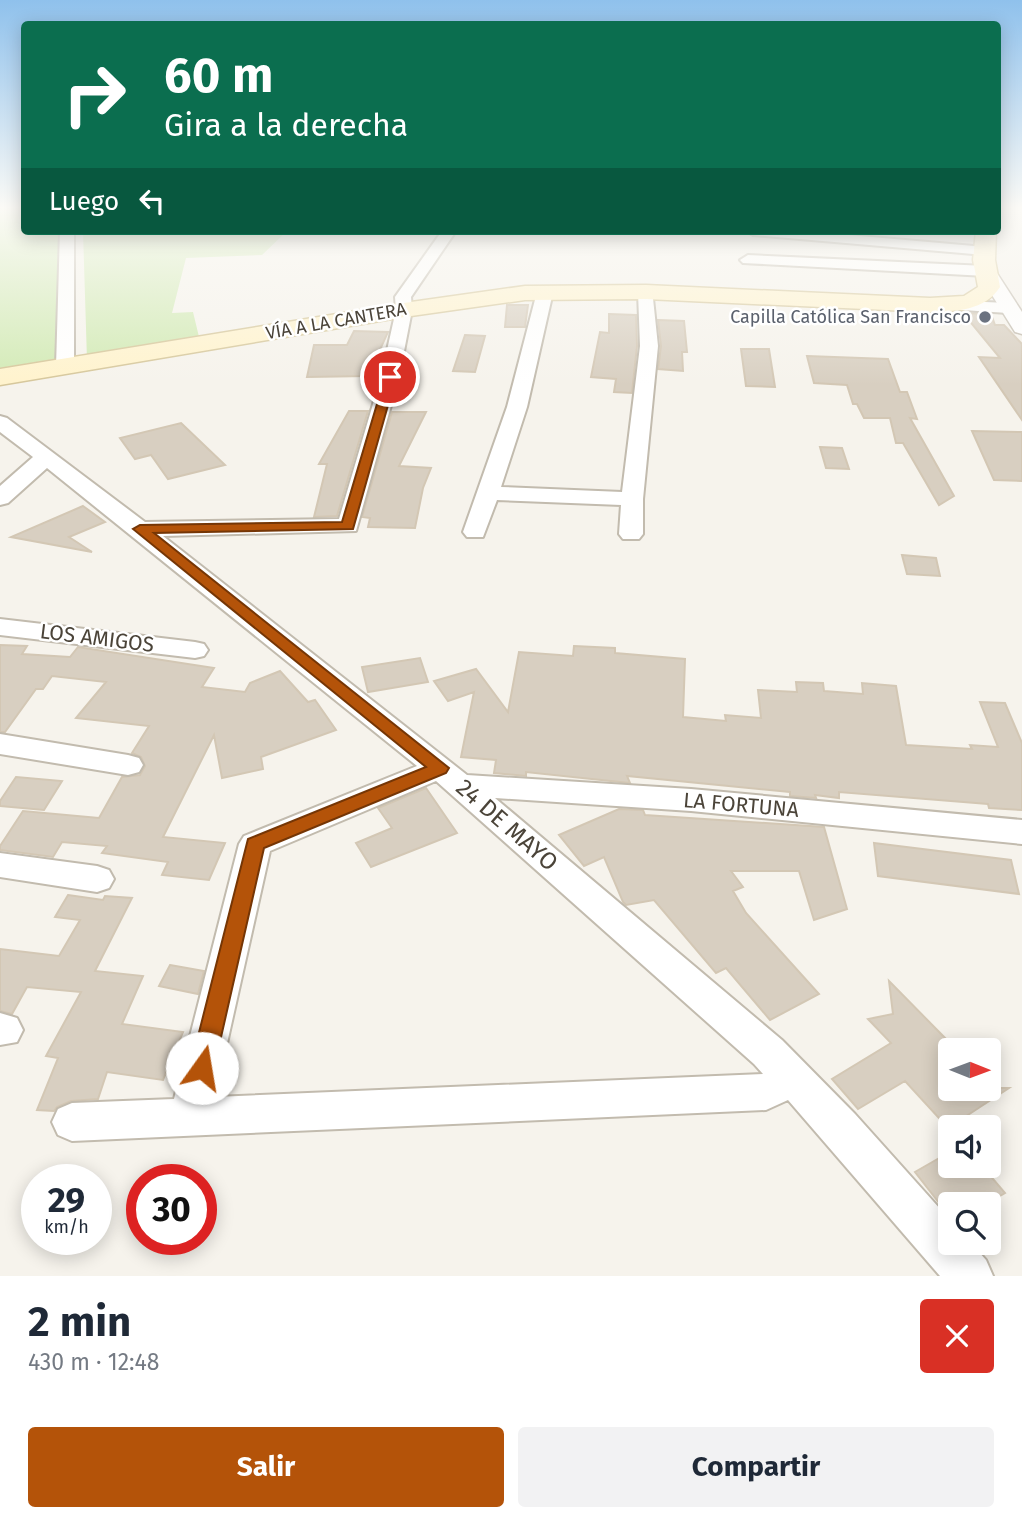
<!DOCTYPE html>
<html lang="es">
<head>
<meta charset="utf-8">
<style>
  body { margin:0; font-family:"Fira Sans",sans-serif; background:#f2f2f3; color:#1f2937; height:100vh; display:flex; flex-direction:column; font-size:26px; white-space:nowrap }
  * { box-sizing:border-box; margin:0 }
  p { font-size:23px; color:#747a83 }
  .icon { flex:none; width:38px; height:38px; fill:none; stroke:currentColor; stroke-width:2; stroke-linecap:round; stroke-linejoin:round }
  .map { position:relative; height:1276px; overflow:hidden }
  .details { display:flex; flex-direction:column; background:#fff; flex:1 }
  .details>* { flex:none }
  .guide { position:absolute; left:21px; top:21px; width:980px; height:214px; border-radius:7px; box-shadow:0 4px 18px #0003; background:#0b6e4f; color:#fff; overflow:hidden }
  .needle { width:46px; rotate:91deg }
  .fabs { position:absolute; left:938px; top:1038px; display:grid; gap:14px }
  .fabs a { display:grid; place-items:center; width:63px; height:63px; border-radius:7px; background:#fff; box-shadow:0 4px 18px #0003; font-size:35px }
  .speed { position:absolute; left:21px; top:1164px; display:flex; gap:14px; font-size:35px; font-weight:700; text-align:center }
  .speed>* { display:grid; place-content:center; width:91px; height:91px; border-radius:50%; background:#fff; box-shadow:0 4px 18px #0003; line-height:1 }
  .speed small { font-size:18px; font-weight:400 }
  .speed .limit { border:10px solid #d22; background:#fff; color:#111 }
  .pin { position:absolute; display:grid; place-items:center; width:60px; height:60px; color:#fff; margin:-30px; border:4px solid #fff; border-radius:50%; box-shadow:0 2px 7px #0007 }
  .me { position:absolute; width:77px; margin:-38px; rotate:13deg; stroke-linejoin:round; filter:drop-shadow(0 0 5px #0008) }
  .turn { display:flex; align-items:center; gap:24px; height:147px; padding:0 28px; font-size:32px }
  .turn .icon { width:91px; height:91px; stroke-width:2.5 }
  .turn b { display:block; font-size:49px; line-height:60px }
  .then { display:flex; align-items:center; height:66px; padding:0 28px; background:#0003; gap:14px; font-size:26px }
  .round { display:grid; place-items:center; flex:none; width:74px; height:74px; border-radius:7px; background:#f2f2f3 }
  .head { display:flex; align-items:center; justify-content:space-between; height:119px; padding:0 28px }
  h1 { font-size:42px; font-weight:700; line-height:52px }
  .button { display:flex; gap:14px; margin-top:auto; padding:14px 28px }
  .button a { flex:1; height:80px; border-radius:7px; background:#b45309; color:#fff; font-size:28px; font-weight:700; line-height:80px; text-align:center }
  .button a+a { background:#f2f2f3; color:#1f2937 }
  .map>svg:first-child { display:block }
</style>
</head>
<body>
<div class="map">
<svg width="1022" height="1276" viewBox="0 0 1022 1276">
  <rect width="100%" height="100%" fill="#f6f3ec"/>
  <!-- green -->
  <path fill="#d2eab5" d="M 0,207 L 24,207 L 24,231 L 60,231 L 57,359 L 0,368 Z
    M 83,231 L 287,231 L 262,255 L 186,258 L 172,313 L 193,312 L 200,341 L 87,360 Z"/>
  <!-- building -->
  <path fill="#d8cfc1" stroke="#d3c7b4" stroke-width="2" d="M 507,305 L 528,305 L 525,327 L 505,327 Z
    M 963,313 L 991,314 L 995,325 L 1004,325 L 1022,344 L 1022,420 L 979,357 L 1000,358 Z
    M 609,314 L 636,315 L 637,346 L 632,393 L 614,392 L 616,379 L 591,377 L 600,332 L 609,333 Z
    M 658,320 L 684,321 L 687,352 L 682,352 L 683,371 L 658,369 L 661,346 Z
    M 354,331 L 388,332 L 368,376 L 307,377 L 314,345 L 347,345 Z
    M 465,335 L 485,336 L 475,372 L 453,371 Z
    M 741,349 L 769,349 L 775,387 L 746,386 Z
    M 807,356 L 888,359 L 900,392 L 907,392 L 917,419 L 910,418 L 954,496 L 939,505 L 903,443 L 896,443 L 890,418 L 864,418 L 857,404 L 853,404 L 847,385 L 814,383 Z
    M 349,411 L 368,411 L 337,516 L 314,517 L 327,464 L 319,464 Z
    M 392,412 L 426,412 L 399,466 L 431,468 L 423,488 L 415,528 L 368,527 L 370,518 L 362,517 Z
    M 181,423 L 225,465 L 168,479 L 151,455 L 135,459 L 120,438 Z
    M 972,431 L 1022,432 L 1022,481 L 994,480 Z
    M 820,447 L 842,448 L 849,469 L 826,468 Z
    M 83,506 L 105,522 L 69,537 L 92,552 L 11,537 Z
    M 902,555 L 936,558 L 940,576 L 907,574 Z
    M 0,645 L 27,646 L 22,654 L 70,657 L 78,647 L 214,668 L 202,687 L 245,692 L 250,683 L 280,671 L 308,702 L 315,700 L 336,730 L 261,757 L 263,769 L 222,778 L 214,735 L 163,837 L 225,843 L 209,880 L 162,875 L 168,862 L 102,853 L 107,846 L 62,842 L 53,857 L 0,850 L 0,846 L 23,811 L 99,818 L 122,777 L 140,775 L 145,766 L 141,757 L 132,753 L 149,726 L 76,718 L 106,682 L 52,676 L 43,689 L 36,689 L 5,732 L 0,732 Z
    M 574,646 L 615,648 L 615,653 L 685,659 L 683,717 L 726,721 L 725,715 L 761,718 L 758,690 L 797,692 L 796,682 L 823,683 L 824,691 L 863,694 L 862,683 L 896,686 L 906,745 L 972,749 L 970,745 L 998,747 L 980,702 L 1005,703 L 1022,743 L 1022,810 L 989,808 L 988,804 L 839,792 L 839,798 L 815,795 L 816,798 L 790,796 L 790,792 L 627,776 L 630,783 L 526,772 L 526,776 L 494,773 L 496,760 L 461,757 L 474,692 L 448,701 L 434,681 L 476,669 L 508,712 L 519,652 L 573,656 Z
    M 420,658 L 428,682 L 368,692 L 362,667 Z
    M 16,777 L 62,781 L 44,810 L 0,806 L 0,801 Z
    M 426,788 L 457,833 L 371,867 L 356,843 L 392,828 L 378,808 Z
    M 619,809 L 643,810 L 645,815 L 824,827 L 847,909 L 814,920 L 799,871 L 731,871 L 743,887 L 733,891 L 746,913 L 819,994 L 770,1020 L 726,968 L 716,973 L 654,900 L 626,905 L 623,902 L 604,857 L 584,866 L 559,835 Z
    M 874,843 L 1011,860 L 1019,894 L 878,876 Z
    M 68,895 L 103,900 L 105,896 L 132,898 L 95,971 L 143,976 L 122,1024 L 183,1032 L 163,1080 L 107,1072 L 98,1099 L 71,1101 L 57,1107 L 54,1111 L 37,1110 L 58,1058 L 46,1056 L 81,992 L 27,987 L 12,1014 L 0,1011 L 0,949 L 59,956 L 80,920 L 55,917 Z
    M 170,965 L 204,971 L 198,994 L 159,986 Z
    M 889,981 L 950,1043 L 950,1088 L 1009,1088 L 948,1128 L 905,1081 L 858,1109 L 832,1079 L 891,1043 L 868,1019 L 893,1014 Z
    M 950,1152 L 950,1166 L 982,1166 L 1005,1193 L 986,1204 L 940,1204 L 915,1172 Z"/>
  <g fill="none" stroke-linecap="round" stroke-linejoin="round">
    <defs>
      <path id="minor" d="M 60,231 L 74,231 L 74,367 L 65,372 L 56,367 Z
        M 442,231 L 456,231 L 411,297 L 412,310 L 399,377 L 356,531 L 163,536 L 467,775 L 691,789 L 1022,820 L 1022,844 L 691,811 L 495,798 L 782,1040 L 855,1114 L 950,1220 L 950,1242 L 970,1242 L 986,1260 L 993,1276 L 940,1276 L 788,1100 L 766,1110 L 72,1141 L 58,1135 L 52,1122 L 58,1109 L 72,1103 L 174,1099 L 239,844 L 244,836 L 417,766 L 47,468 L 8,503 L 0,505 L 0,486 L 33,457 L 0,432 L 0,416 L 7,418 L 145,522 L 339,519 L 381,377 L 396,310 L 395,297 ZM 436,781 L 754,1064 L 763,1074 L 215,1097 L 270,851 Z
        M 746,231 L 803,231 L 985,247 L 992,251 L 985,255 L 753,235 Z
        M 748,255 L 986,266 L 994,271 L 986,276 L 743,263 L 740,260 Z
        M 545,287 L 553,292 L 527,407 L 501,487 L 622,492 L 640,346 L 638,292 L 640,289 L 652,289 L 658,346 L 643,499 L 643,534 L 639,539 L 623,539 L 619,534 L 621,505 L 497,500 L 483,537 L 467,537 L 463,532 L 507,407 L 537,292 Z
        M 939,300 L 1008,303 L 1016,308 L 1008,313 L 933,308 L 931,305 L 933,302 Z
        M 0,619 L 195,642 L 204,644 L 208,650 L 204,656 L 195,658 L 0,635 Z
        M 0,734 L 128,755 L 139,758 L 143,765 L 139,772 L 128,775 L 0,754 Z
        M 0,853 L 97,866 L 109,870 L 114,879 L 109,888 L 97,892 L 0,877 Z
        M 0,1013 L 17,1018 L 23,1030 L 17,1042 L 0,1045 Z"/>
      <path id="tertiary" d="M 986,265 L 993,267 L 1022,312 L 1022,334 L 1015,332 L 977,271 Z"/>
      <path id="secondary" d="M 976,231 L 996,231 L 995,260 L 1000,287 C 984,311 957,311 930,312 L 646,299 L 525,300 L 404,317 L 0,385 L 0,369 L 404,303 L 525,286 L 646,285 L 930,298 L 964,296 L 978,287 L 973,260 Z"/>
    </defs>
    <!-- minor casing -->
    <use href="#minor" stroke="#c2bbae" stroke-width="4"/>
    <!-- tertiary casing -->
    <use href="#tertiary" stroke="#c2bbae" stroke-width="3"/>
    <!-- secondary casing -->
    <use href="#secondary" stroke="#d6c79b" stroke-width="3"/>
    <!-- minor -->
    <use href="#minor" fill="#fff" fill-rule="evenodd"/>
    <!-- tertiary -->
    <use href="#tertiary" fill="#fff" fill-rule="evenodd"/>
    <!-- secondary -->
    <use href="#secondary" fill="#fff3cd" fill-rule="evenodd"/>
  </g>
  <!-- sky -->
  <linearGradient id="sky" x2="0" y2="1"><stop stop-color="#8fc1ec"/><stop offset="0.54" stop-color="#fbfaf6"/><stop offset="1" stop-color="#fbfaf6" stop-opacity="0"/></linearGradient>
  <rect width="1022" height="385" fill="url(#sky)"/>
  <!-- route -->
  <path fill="#b45309" stroke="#753606" stroke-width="2" d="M 390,373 L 396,377 L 353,529 L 154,533 L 449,768 L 446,773 L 264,848 L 214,1068 L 210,1075 L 202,1078 L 194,1075 L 190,1068 L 248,839 L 426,767 L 133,529 L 140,525 L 342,522 L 385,377 Z"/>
  <!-- markers -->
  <circle fill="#6b7280" stroke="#fff" stroke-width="2.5" cx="985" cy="317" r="7"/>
  <g text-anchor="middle" stroke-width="5" stroke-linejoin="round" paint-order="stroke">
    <!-- far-worship labels -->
    <g font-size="18" fill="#5b616d" stroke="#fff" text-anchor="end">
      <text x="971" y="323">Capilla Católica San Francisco</text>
    </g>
    <!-- far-street labels -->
    <g font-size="18" fill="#4b4439" stroke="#fff">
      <text transform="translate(336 321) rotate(-10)" y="6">VÍA A LA CANTERA</text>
    </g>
    <!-- street labels -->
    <g font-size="21" fill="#4b4439" stroke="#fff">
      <text transform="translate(97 638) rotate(7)" y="7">LOS AMIGOS</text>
      <text transform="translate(741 805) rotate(5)" y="7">LA FORTUNA</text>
    </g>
    <!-- near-street labels -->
    <g font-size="24" fill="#4b4439" stroke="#fff">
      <text transform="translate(507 825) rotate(41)" y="8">24 DE MAYO</text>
    </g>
  </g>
</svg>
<div class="fabs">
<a><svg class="needle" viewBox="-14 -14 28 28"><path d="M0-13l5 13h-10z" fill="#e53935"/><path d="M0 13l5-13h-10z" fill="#747a83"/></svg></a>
<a><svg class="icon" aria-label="sound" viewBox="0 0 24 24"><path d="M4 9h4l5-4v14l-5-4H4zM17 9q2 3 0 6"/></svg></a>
<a><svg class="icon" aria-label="search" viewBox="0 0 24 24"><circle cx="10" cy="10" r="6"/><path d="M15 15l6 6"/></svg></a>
</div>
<div class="speed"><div>29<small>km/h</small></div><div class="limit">30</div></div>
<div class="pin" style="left:390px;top:377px;background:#d93025"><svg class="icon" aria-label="arrive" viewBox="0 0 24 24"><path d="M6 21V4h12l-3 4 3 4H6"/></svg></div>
<svg class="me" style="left:202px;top:1068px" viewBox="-20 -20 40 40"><circle r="19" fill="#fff"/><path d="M0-13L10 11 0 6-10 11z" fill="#b45309"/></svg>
<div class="guide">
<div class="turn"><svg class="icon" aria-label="right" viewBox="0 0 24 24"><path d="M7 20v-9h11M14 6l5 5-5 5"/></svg><div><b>60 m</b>Gira a la derecha</div></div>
<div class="then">Luego<svg class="icon" aria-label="left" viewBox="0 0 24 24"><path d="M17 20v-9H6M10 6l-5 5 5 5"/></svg></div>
</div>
</div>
<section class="details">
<div class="head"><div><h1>2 min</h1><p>430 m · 12:48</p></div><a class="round" style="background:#d93025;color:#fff"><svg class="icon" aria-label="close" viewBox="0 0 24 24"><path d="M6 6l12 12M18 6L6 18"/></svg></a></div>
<div class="button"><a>Salir</a><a>Compartir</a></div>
</section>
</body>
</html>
